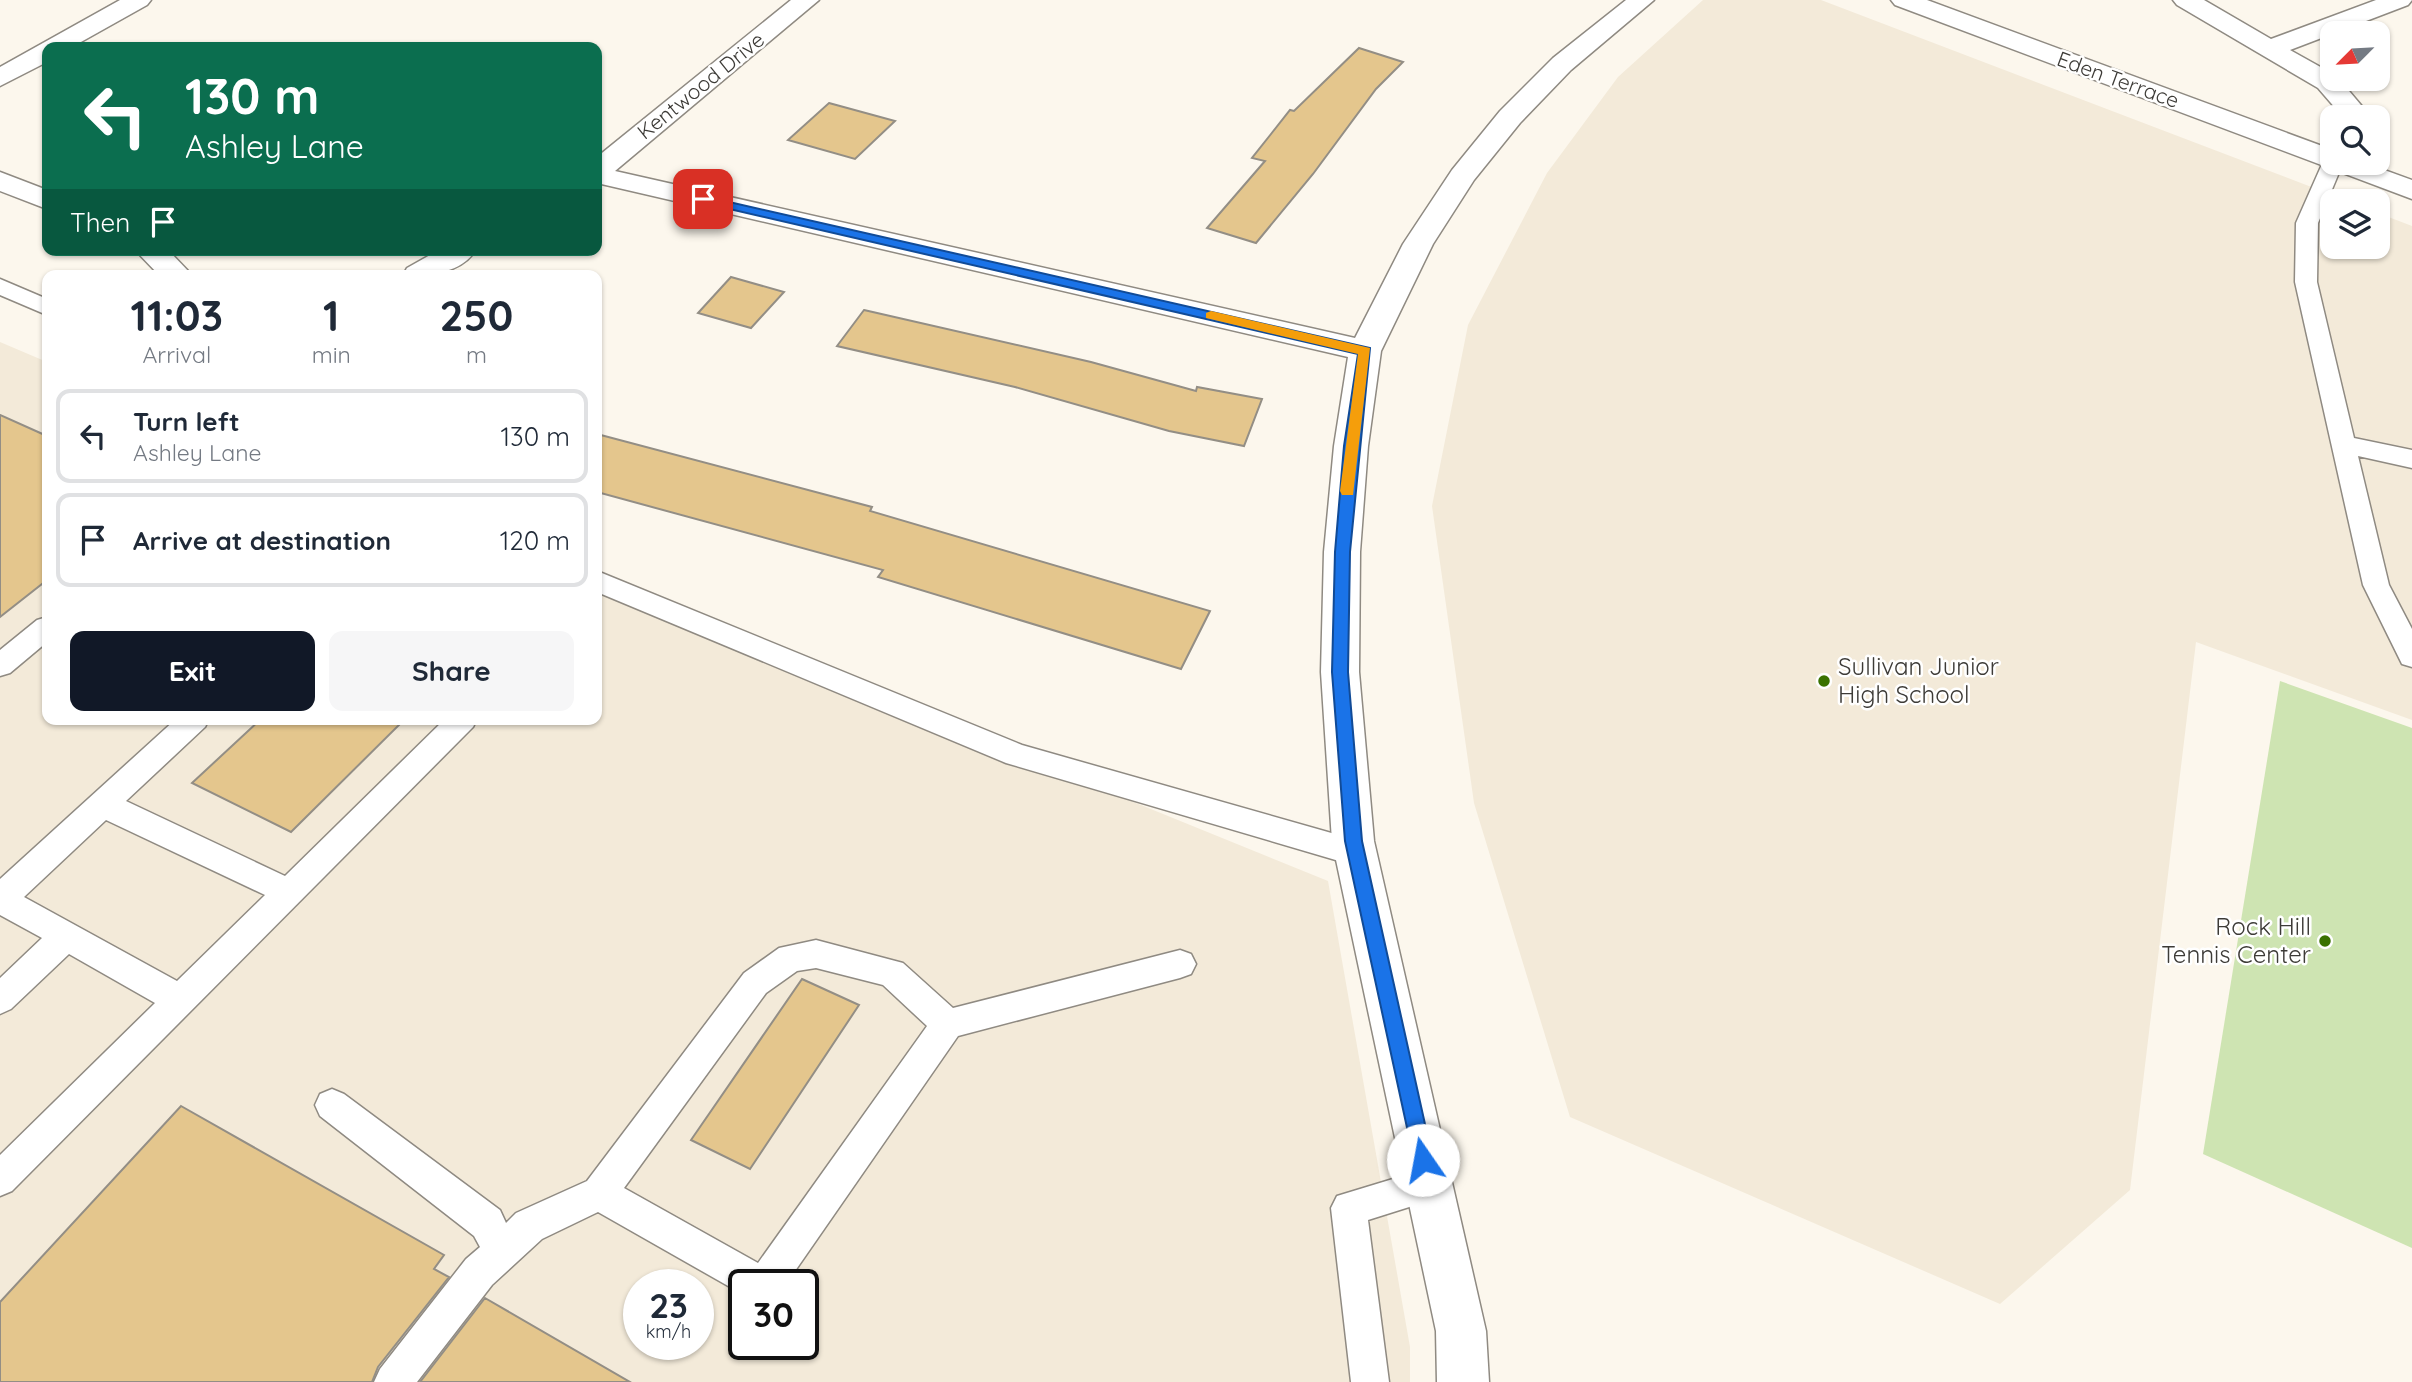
<!DOCTYPE html>
<html lang="en">
<head>
<meta charset="utf-8">
<style>
  body { margin:0; font-family:Quicksand,sans-serif; background:#f6f6f7; color:#1f2937; height:100vh; display:flex; flex-direction:column; font-size:26px; white-space:nowrap }
  * { box-sizing:border-box; margin:0 }
  p { font-size:23px; color:#747a83 }
  .icon { flex:none; width:38px; height:38px; fill:none; stroke:currentColor; stroke-width:2; stroke-linecap:round; stroke-linejoin:round }
  .map { position:relative; flex:1; overflow:hidden }
  .drawer { position:absolute; left:42px; top:270px; width:560px; height:455px; display:flex; flex-direction:column; background:#fff; border-radius:14px; box-shadow:0 2px 5px #0004 }
  .drawer>* { flex:none }
  .top-card { position:absolute; left:42px; top:42px; width:560px; height:214px; border-radius:14px; box-shadow:0 2px 5px #0004; background:#0b6e4f; color:#fff; overflow:hidden }
  .needle { width:46px; rotate:246deg }
  .tools { position:absolute; left:2320px; top:21px; display:grid; gap:14px }
  .tools a { display:grid; place-items:center; width:70px; height:70px; border-radius:14px; background:#fff; box-shadow:0 2px 5px #0004; font-size:35px }
  .speed { position:absolute; left:623px; top:1269px; display:flex; gap:14px; font-size:35px; font-weight:700; text-align:center }
  .speed>* { display:grid; place-content:center; width:91px; height:91px; border-radius:50%; background:#fff; box-shadow:0 2px 5px #0004; line-height:1 }
  .speed small { font-size:18px; font-weight:400 }
  .speed .limit { border:4px solid #111; border-radius:10px; background:#fff; color:#111 }
  .pin { position:absolute; display:grid; place-items:center; width:60px; height:60px; color:#fff; margin:-30px; border-radius:14px; box-shadow:0 4px 10px #0006 }
  .me { position:absolute; width:77px; margin:-38px; rotate:348deg; stroke-linejoin:round; filter:drop-shadow(0 0 5px #0008) }
  .turn { display:flex; align-items:center; gap:24px; height:147px; padding:0 28px; font-size:32px }
  .turn .icon { width:91px; height:91px; stroke-width:2.5 }
  .turn b { display:block; font-size:49px; line-height:60px }
  .then { display:flex; align-items:center; height:66px; padding:0 28px; background:#0003; gap:14px; font-size:26px }
  .eta { display:flex; justify-content:space-evenly; align-items:center; height:119px; text-align:center }
  .eta b { font-size:42px; font-weight:700; line-height:49px }
  .action { display:flex; gap:14px; margin-top:auto; padding:14px 28px }
  .action a { flex:1; height:80px; border-radius:14px; background:#111827; color:#fff; font-size:28px; font-weight:700; line-height:80px; text-align:center }
  .action a+a { background:#f6f6f7; color:#1f2937 }
  ul { padding:0; list-style:none }
  li { display:flex; align-items:center; gap:21px; height:94px; margin:0 14px 10px; padding:0 14px; border:4px solid #e0e1e3; border-radius:14px }
  li div { flex:1 }
  li b { display:block; font-size:26px }
  li em { font-style:normal }
  .map>svg:first-child { display:block }
</style>
</head>
<body>
<div class="map">
<svg width="2412" height="1382" viewBox="0 0 2412 1382">
  <rect width="100%" height="100%" fill="#fcf7ed"/>
  <!-- built -->
  <path fill="#f3ead9" fill-rule="evenodd" d="M 1703,0 L 1821,0 L 2348,201 L 2333,201 L 2333,247 L 2378,247 L 2378,213 L 2412,226 L 2412,720 L 2196,642 L 2130,1190 L 2000,1304 L 1570,1117 L 1474,803 L 1432,506 L 1468,325 L 1547,173 L 1618,77 Z
    M 0,342 L 47,362 L 47,719 L 597,719 L 597,584 L 1328,881 L 1410,1347 L 1410,1382 L 0,1382 ZM 639,1284 L 698,1284 L 698,1344 L 639,1344 ZM 744,1284 L 803,1284 L 803,1344 L 744,1344 Z"/>
  <!-- green -->
  <path fill="#cee4b2" d="M 2280,681 L 2412,728 L 2412,1248 L 2203,1154 Z"/>
  <!-- building -->
  <path fill="#e4c68d" stroke="#938e85" stroke-width="2" d="M 1359,48 L 1403,62 L 1376,89 L 1313,174 L 1256,243 L 1207,228 L 1265,161 L 1252,158 L 1290,110 L 1294,111 Z
    M 829,103 L 895,121 L 855,159 L 788,140 Z
    M 731,277 L 784,292 L 751,328 L 698,313 Z
    M 864,310 L 1091,362 L 1196,391 L 1197,387 L 1262,399 L 1244,446 L 1169,431 L 1015,387 L 837,346 Z
    M 0,415 L 47,436 L 47,580 L 0,617 Z
    M 597,434 L 872,507 L 870,511 L 1210,611 L 1181,669 L 878,577 L 883,570 L 597,492 Z
    M 261,719 L 405,719 L 291,832 L 192,783 Z
    M 802,979 L 859,1005 L 750,1169 L 691,1140 Z
    M 181,1106 L 444,1255 L 434,1269 L 449,1277 L 378,1367 L 372,1382 L 0,1382 L 0,1302 Z
    M 485,1298 L 630,1382 L 420,1382 Z"/>
  <g fill="none" stroke-linecap="round" stroke-linejoin="round">
    <defs>
      <path id="lane" d="M 2333,156 L 2333,163 L 2343,163 L 2318,223 L 2317,282 L 2354,438 L 2412,450 L 2412,468 L 2358,456 L 2389,585 L 2412,629 L 2412,667 L 2402,664 L 2363,585 L 2295,282 L 2296,223 L 2323,162 Z
        M 0,279 L 47,299 L 47,315 L 0,295 Z
        M 597,571 L 1022,745 L 1356,840 L 1367,844 L 1371,853 L 1367,862 L 1356,866 L 1006,763 L 597,592 Z
        M 47,617 L 47,642 L 10,673 L 0,676 L 0,650 L 37,620 Z
        M 176,719 L 209,719 L 205,727 L 126,801 L 285,876 L 445,719 L 477,719 L 473,727 L 12,1191 L 0,1196 L 0,1155 L 155,1003 L 69,954 L 11,1009 L 0,1014 L 0,978 L 42,938 L 0,915 L 0,879 ZM 106,820 L 265,895 L 177,981 L 24,897 Z
        M 816,940 L 903,963 L 953,1008 L 1180,950 L 1191,954 L 1196,964 L 1191,974 L 1180,978 L 958,1036 L 786,1284 L 744,1284 L 744,1295 L 598,1212 L 542,1239 L 492,1285 L 417,1382 L 374,1382 L 380,1369 L 466,1259 L 480,1247 L 474,1236 L 320,1116 L 315,1105 L 320,1094 L 332,1089 L 344,1094 L 500,1210 L 506,1223 L 516,1213 L 587,1181 L 744,973 L 779,948 ZM 816,968 L 883,985 L 927,1026 L 758,1263 L 624,1188 L 766,993 L 797,971 Z
        M 1429,1168 L 1441,1173 L 1447,1185 L 1441,1197 L 1368,1220 L 1389,1382 L 1351,1382 L 1331,1208 L 1337,1196 Z"/>
      <path id="street" d="M 791,0 L 819,0 L 615,171 L 1355,338 L 1403,244 L 1452,170 L 1500,111 L 1553,58 L 1626,0 L 1654,0 L 1571,70 L 1520,123 L 1474,180 L 1433,244 L 1381,351 L 1368,446 L 1360,552 L 1359,672 L 1374,841 L 1486,1331 L 1489,1382 L 1437,1382 L 1436,1331 L 1332,841 L 1321,672 L 1324,552 L 1334,446 L 1348,357 L 597,183 L 597,157 Z
        M 2173,0 L 2204,0 L 2271,39 L 2376,0 L 2412,0 L 2408,5 L 2290,50 L 2333,74 L 2333,79 L 2339,79 L 2371,117 L 2343,117 L 2318,88 L 2177,5 Z
        M 0,172 L 47,190 L 47,209 L 0,191 Z
        M 135,250 L 168,250 L 192,275 L 159,275 Z
        M 439,250 L 476,250 C 459,275 429,275 403,275 L 407,268 Z"/>
      <path id="secondary" d="M 120,0 L 151,0 L 147,5 L 72,47 L 47,47 L 47,62 L 0,86 L 0,67 Z
        M 1891,0 L 1927,0 L 2333,150 L 2333,163 L 2365,163 L 2412,180 L 2412,199 L 1895,5 Z"/>
    </defs>
    <!-- lane casing -->
    <use href="#lane" stroke="#8f8a82" stroke-width="3"/>
    <!-- street casing -->
    <use href="#street" stroke="#8f8a82" stroke-width="3"/>
    <!-- secondary casing -->
    <use href="#secondary" stroke="#8f8a82" stroke-width="3"/>
    <!-- lane -->
    <use href="#lane" fill="#fff" fill-rule="evenodd"/>
    <!-- street -->
    <use href="#street" fill="#fff" fill-rule="evenodd"/>
    <!-- secondary -->
    <use href="#secondary" fill="#fff" fill-rule="evenodd"/>
  </g>
  <!-- route -->
  <path fill="#1a73e8" stroke="#114b97" stroke-width="2" d="M 703,196 L 1370,348 L 1350,552 L 1348,672 L 1362,841 L 1433,1160 L 1430,1166 L 1423,1169 L 1416,1166 L 1414,1160 L 1345,841 L 1332,672 L 1335,552 L 1344,446 L 1358,354 L 699,202 L 699,197 Z"/>
  <!-- slow -->
  <path fill="#f59e0b" d="M 1211,311 L 1370,348 L 1353,495 L 1342,495 L 1340,491 L 1358,354 L 1206,318 L 1206,313 Z"/>
  <!-- markers -->
  <g fill="#3a7200" stroke="#fff" stroke-width="2.5">
    <circle cx="1824" cy="681" r="7"/>
    <circle cx="2325" cy="941" r="7"/>
  </g>
  <g text-anchor="middle" stroke-width="5" stroke-linejoin="round" paint-order="stroke">
    <!-- far-street labels -->
    <g font-size="21" fill="#3d3b37" stroke="#fff">
      <text transform="translate(2118 80) rotate(20)" y="7">Eden Terrace</text>
      <text transform="translate(701 86) rotate(-39)" y="7">Kentwood Drive</text>
    </g>
    <!-- poi labels -->
    <g font-size="24" fill="#3d3b37" stroke="#fff" text-anchor="start">
      <text x="1838" y="675">Sullivan Junior<tspan x="1838" dy="28">High School</tspan></text>
      <text x="2311" y="935" text-anchor="end">Rock Hill<tspan x="2311" dy="28">Tennis Center</tspan></text>
    </g>
  </g>
</svg>
<div class="tools">
<a><svg class="needle" viewBox="-14 -14 28 28"><path d="M0-13l5 13h-10z" fill="#e53935"/><path d="M0 13l5-13h-10z" fill="#747a83"/></svg></a>
<a><svg class="icon" aria-label="search" viewBox="0 0 24 24"><circle cx="10" cy="10" r="6"/><path d="M15 15l6 6"/></svg></a>
<a><svg class="icon" aria-label="layers" viewBox="0 0 24 24"><path d="M12 4l9 5-9 5-9-5zM3 14l9 5 9-5"/></svg></a>
</div>
<div class="speed"><div>23<small>km/h</small></div><div class="limit">30</div></div>
<div class="pin" style="left:703px;top:199px;background:#d93025"><svg class="icon" aria-label="arrive" viewBox="0 0 24 24"><path d="M6 21V4h12l-3 4 3 4H6"/></svg></div>
<svg class="me" style="left:1423px;top:1160px" viewBox="-20 -20 40 40"><circle r="19" fill="#fff"/><path d="M0-13L10 11 0 6-10 11z" fill="#1a73e8"/></svg>
<div class="top-card">
<div class="turn"><svg class="icon" aria-label="left" viewBox="0 0 24 24"><path d="M17 20v-9H6M10 6l-5 5 5 5"/></svg><div><b>130 m</b>Ashley Lane</div></div>
<div class="then">Then<svg class="icon" aria-label="arrive" viewBox="0 0 24 24"><path d="M6 21V4h12l-3 4 3 4H6"/></svg></div>
</div>
<section class="drawer">
<div class="eta">
<div><b>11:03</b><p>Arrival</p></div>
<div><b>1</b><p>min</p></div>
<div><b>250</b><p>m</p></div>
</div>
<ul>
<li><svg class="icon" aria-label="left" viewBox="0 0 24 24"><path d="M17 20v-9H6M10 6l-5 5 5 5"/></svg><div><b>Turn left</b><p>Ashley Lane</p></div><em>130 m</em></li>
<li><svg class="icon" aria-label="arrive" viewBox="0 0 24 24"><path d="M6 21V4h12l-3 4 3 4H6"/></svg><div><b>Arrive at destination</b></div><em>120 m</em></li>
</ul>
<div class="action"><a>Exit</a><a>Share</a></div>
</section>
</div>
</body>
</html>
